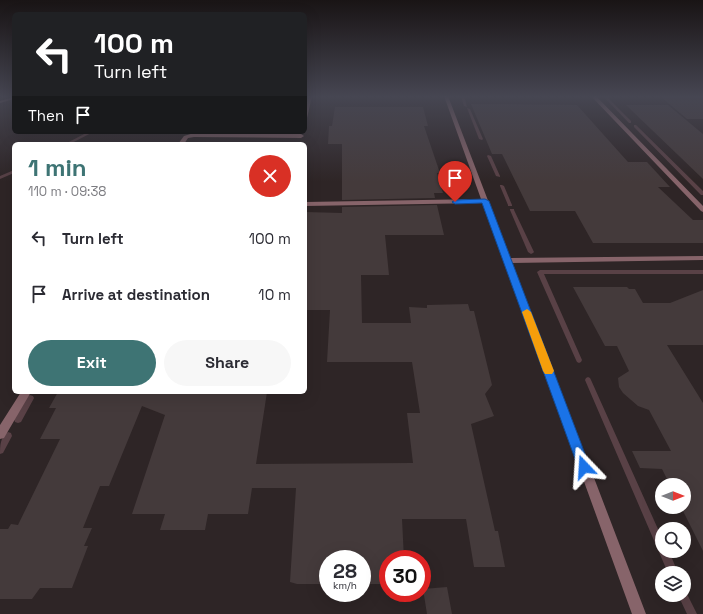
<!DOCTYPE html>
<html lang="en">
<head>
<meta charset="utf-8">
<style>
  body { margin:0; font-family:"Space Grotesk",sans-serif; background:#f7f7f7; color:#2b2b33; height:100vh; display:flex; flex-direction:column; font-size:15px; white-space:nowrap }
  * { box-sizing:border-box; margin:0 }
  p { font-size:13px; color:#7c7c81 }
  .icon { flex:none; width:22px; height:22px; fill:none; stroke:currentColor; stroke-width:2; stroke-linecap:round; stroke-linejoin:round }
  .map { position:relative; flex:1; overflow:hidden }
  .side { position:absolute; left:12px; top:142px; width:295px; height:252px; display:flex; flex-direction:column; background:#fff; border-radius:6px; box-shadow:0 4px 16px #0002 }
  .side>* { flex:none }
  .top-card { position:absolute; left:12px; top:12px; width:295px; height:122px; border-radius:6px; box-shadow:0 4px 16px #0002; background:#202124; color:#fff; overflow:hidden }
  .needle { width:26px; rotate:90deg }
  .tools { position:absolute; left:655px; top:478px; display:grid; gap:8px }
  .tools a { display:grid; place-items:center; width:36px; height:36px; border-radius:50%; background:#fff; box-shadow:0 4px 16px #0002; font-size:20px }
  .speed { position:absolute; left:319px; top:550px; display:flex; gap:8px; font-size:20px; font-weight:700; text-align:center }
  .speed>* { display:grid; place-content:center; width:52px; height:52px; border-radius:50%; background:#fff; box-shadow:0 4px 16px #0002; line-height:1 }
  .speed small { font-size:10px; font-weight:400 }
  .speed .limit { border:6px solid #d22; background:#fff; color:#111 }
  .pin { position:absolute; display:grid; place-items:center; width:34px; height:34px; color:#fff; margin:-41px -17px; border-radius:50% 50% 50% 0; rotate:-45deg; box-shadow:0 0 4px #0007 }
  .pin .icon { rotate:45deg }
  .me { position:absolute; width:44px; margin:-22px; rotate:340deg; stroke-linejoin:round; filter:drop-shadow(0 0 3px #0008) }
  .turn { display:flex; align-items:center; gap:14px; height:84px; padding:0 16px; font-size:18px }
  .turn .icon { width:52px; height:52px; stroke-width:2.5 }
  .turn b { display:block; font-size:28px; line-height:34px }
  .then { display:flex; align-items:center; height:38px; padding:0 16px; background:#0003; gap:8px; font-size:15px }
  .round { display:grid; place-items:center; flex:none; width:42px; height:42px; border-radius:21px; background:#f7f7f7 }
  .head { display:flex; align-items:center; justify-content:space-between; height:68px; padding:0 16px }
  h1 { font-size:24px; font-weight:800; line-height:30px; color:#3e7474 }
  .cta { display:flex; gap:8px; margin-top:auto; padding:8px 16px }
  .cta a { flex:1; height:46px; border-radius:24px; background:#3e7474; color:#fff; font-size:16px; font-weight:800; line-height:46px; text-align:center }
  .cta a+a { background:#f7f7f7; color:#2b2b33 }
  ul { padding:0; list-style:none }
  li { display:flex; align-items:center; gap:12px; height:56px; padding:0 16px }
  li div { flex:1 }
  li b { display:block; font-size:15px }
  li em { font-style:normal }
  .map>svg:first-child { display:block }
</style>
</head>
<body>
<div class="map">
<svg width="703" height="614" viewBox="0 0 703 614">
  <rect width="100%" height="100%" fill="#2e2526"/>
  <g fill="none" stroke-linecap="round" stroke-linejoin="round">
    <!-- stream -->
    <path fill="#594146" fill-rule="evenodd" d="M 461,96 L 464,96 L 467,107 L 464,106 Z
      M 603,96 L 606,96 L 631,121 L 631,123 L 629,123 Z
      M 467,108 L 470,109 L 483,139 L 482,140 L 479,139 Z
      M 634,125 L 636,125 L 703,191 L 703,195 L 701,195 L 634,127 Z
      M 88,132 L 93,132 L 70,144 L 65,144 Z
      M 488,155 L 491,156 L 500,176 L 500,177 L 496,176 L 487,156 Z
      M 14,170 L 14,173 L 0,179 L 0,176 Z
      M 500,185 L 502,185 L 504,186 L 512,205 L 512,206 L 508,206 L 508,205 L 500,186 Z
      M 510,209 L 514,209 L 514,210 L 534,252 L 533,253 L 531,254 L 528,252 L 510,210 Z
      M 540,270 L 703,270 L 703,274 L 544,274 L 582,360 L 581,362 L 579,363 L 577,362 L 576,360 L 537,272 Z
      M 588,377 L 590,378 L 591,380 L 662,538 L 662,551 L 669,551 L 678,573 L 668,573 L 585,380 L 586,378 Z
      M 30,395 L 33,396 L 34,398 L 33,400 L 21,422 L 18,423 L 15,422 L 14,419 L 15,416 L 27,396 Z
      M 8,432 L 11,433 L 12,436 L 3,453 L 0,454 C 0,446 0,437 8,432 Z
      M 684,591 L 686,592 L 697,614 L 687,614 L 678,595 L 684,595 Z"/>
  </g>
  <!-- building -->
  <path fill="#443a3b" d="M 660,96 L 703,96 L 703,119 L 687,119 Z
    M 471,104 L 577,105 L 628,162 L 647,162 L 670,187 L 658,187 L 693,220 L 703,220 L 703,243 L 593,243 L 575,211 L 530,211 L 502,154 L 492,154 Z
    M 626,105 L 668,105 L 703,134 L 703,179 Z
    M 335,107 L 423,107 L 428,126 L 424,126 L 440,173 L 437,173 L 443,193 L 434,193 L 435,198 L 342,200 L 342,144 L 328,144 L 329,126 L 332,126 Z
    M 437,205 L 444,235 L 385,235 L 389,275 L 361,275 L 362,323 L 411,323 L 409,307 L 427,308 L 427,305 L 468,304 L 470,311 L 474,311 L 492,385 L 485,394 L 494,416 L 471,424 L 495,531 L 498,531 L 505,567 L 474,567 L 466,519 L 402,519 L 404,559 L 388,559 L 388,584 L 362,584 L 362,559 L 328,559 L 328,584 L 297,584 L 290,582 L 296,488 L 252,488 L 248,514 L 208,514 L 205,530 L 160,530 L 165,514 L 132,514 L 165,415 L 142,406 L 109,486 L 100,486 L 83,528 L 92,528 L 84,546 L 88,546 L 72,588 L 40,588 L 32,599 L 0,599 L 0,529 L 8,529 L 11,524 L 18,525 L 60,439 L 40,439 L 56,408 L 49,408 L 58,392 L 267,392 L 256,464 L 413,463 L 407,413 L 420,413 L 412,362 L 327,362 L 330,310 L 305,310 L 305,212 L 342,213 L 342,207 Z
    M 573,287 L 627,287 L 629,289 L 635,289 L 643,303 L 670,303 L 703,290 L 703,345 L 667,345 L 703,403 L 703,551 L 681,507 L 684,507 L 684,485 L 670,485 L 662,469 L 640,468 L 632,451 L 671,451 L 649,410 L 638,406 L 623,393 L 619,387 L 618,378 L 629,371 L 617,346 L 605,346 Z
    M 447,587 L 452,614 L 427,614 L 423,589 Z"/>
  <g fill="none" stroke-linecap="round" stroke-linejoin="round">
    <!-- minor -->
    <path fill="#87646a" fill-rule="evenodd" d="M 308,96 L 312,96 L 307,118 L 305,119 L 305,108 Z
      M 444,96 L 448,96 L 510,258 L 703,256 L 703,260 L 512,263 L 646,614 L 632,614 L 483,203 L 305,206 L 305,202 L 481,199 Z
      M 591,96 L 596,96 L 703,206 L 703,212 L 701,211 Z
      M 14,97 L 14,99 L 0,103 L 0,101 Z
      M 194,133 L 301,134 L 304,136 L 301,138 L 194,137 L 188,138 L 184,144 L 178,144 L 184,136 Z
      M 21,392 L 31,392 L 4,438 L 0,439 L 0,425 Z"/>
  </g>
  <!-- sky -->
  <linearGradient id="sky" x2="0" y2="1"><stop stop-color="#191415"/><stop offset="0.53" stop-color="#464652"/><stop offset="1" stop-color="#464652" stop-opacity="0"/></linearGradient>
  <rect width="703" height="182" fill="url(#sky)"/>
  <!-- route -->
  <path fill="#1a73e8" stroke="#114b97" d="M 485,199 L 489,201 L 590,467 L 589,471 L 584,473 L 580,471 L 578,467 L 482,203 L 455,204 L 452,202 L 455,200 Z"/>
  <!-- slow -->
  <path fill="#f59e0b" d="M 527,309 L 531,312 L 554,371 L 552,374 L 545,374 L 543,371 L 522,312 Z"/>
</svg>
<div class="tools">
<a><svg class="needle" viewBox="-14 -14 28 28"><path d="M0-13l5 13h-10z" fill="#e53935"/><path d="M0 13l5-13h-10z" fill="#7c7c81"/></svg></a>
<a><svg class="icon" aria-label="search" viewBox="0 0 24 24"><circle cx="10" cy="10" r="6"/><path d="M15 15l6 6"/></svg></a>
<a><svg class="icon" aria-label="layers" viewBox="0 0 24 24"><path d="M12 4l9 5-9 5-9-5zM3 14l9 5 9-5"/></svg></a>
</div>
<div class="speed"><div>28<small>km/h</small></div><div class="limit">30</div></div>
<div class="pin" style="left:455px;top:202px;background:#d93025"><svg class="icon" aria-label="arrive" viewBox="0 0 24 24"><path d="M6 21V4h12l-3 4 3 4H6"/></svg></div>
<svg class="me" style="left:584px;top:467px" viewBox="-20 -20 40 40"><path d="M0-17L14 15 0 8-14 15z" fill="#1a73e8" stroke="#fff" stroke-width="4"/></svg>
<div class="top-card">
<div class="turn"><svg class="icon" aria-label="left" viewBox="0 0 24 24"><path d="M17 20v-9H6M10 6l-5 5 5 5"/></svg><div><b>100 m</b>Turn left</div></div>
<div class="then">Then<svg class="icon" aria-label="arrive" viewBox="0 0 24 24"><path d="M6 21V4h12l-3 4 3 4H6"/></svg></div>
</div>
<section class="side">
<div class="head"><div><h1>1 min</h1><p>110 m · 09:38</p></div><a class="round" style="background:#d93025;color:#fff"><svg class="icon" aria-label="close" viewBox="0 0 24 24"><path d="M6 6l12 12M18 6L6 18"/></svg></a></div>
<ul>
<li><svg class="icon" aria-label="left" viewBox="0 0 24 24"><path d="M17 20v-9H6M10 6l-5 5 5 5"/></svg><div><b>Turn left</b></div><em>100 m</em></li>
<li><svg class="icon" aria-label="arrive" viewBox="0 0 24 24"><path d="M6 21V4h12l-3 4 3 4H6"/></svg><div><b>Arrive at destination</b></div><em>10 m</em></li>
</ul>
<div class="cta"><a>Exit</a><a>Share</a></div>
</section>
</div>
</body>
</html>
